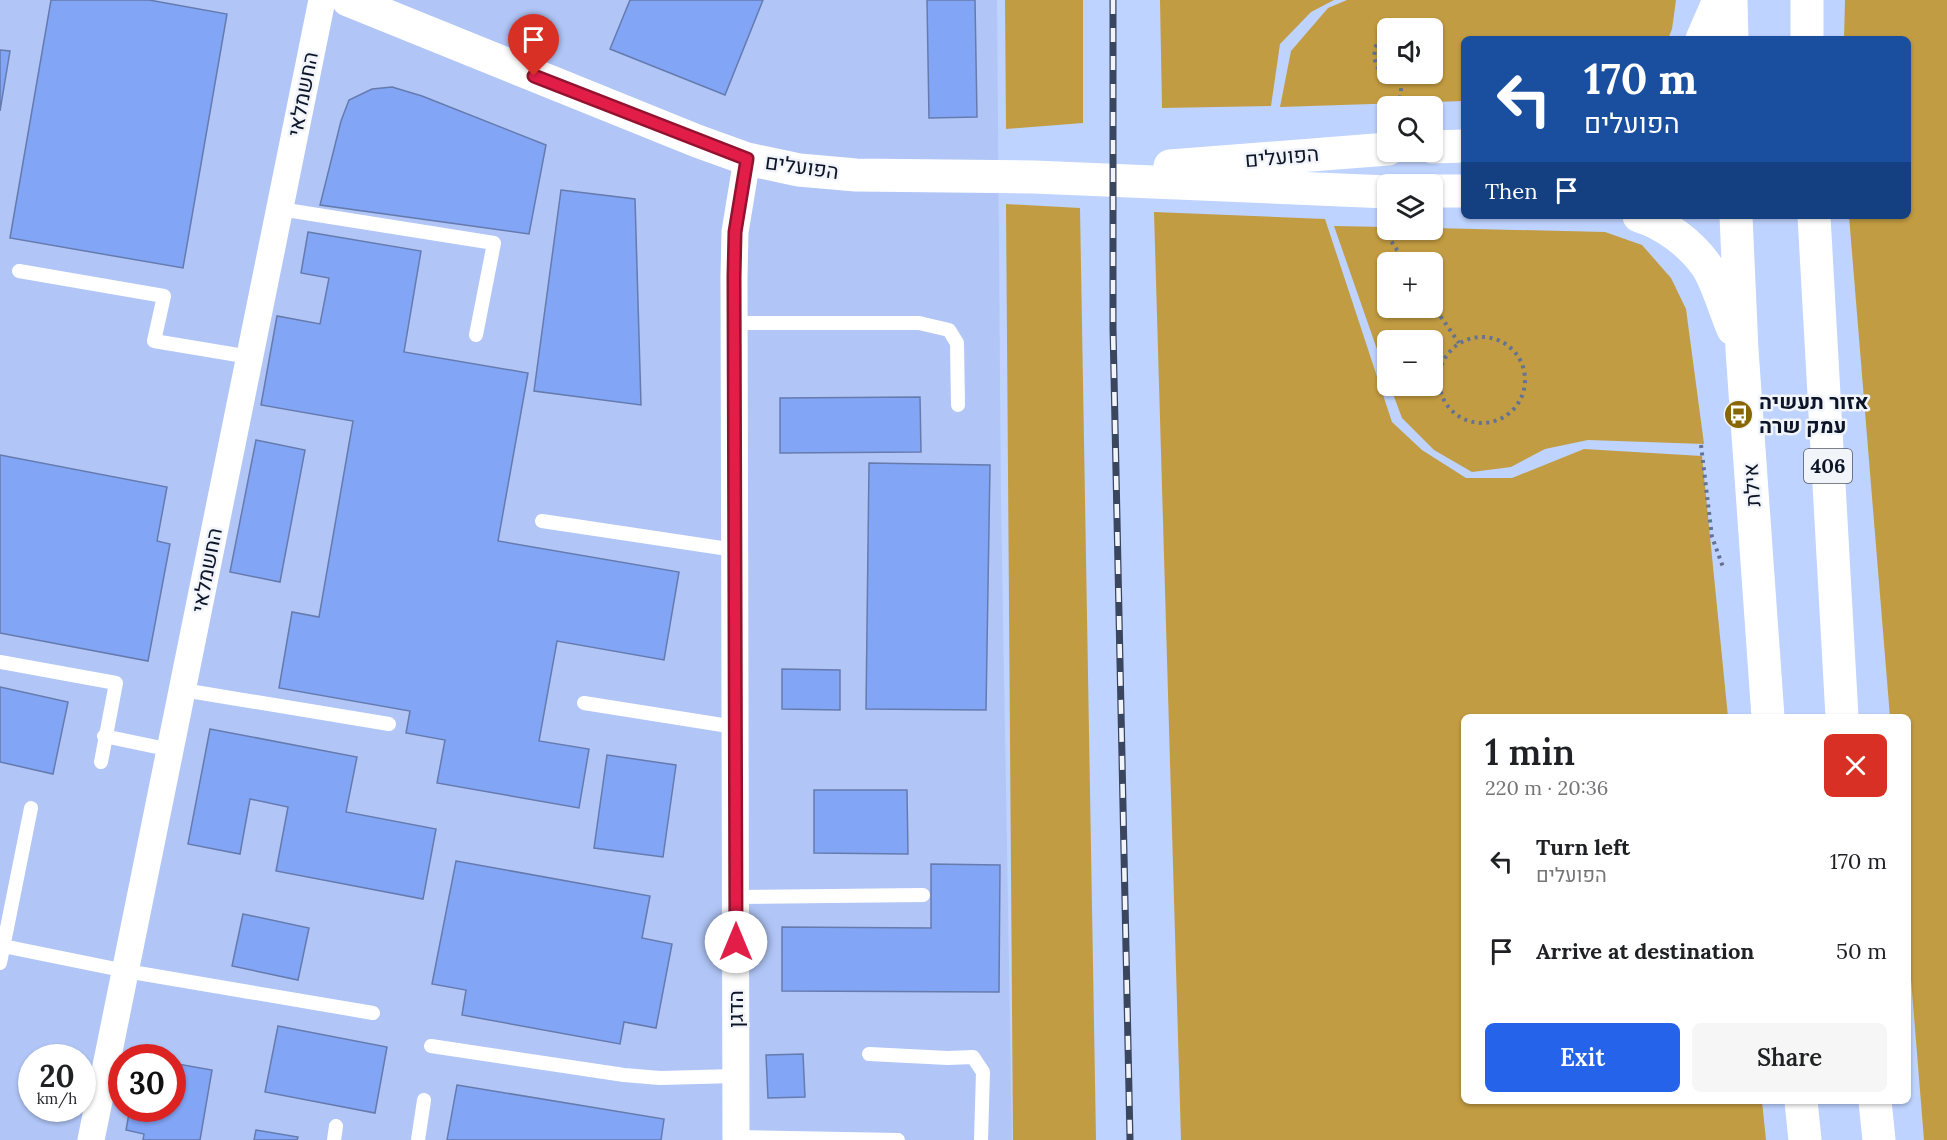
<!DOCTYPE html>
<html lang="en">
<head>
<meta charset="utf-8">
<style>
  body { margin:0; font-family:Lora,Heebo,serif; background:#f6f6f6; color:#202124; height:100vh; display:flex; flex-direction:column; font-size:22px; white-space:nowrap }
  * { box-sizing:border-box; margin:0 }
  p { font-size:20px; color:#757577 }
  .icon { flex:none; width:33px; height:33px; fill:none; stroke:currentColor; stroke-width:2; stroke-linecap:round; stroke-linejoin:round }
  .map { position:relative; flex:1; overflow:hidden }
  .details { position:absolute; left:1461px; top:714px; width:450px; height:390px; display:flex; flex-direction:column; background:#fff; border-radius:9px; box-shadow:0 2px 4px #0004 }
  .details>* { flex:none }
  .banner { position:absolute; left:1461px; top:36px; width:450px; height:183px; border-radius:9px; box-shadow:0 2px 4px #0004; background:#1a4fa0; color:#fff; overflow:hidden }
  .tools { position:absolute; left:1377px; top:18px; display:grid; gap:12px }
  .tools a { display:grid; place-items:center; width:66px; height:66px; border-radius:9px; background:#fff; box-shadow:0 2px 4px #0004; font-size:30px }
  .speed { position:absolute; left:18px; top:1044px; display:flex; gap:12px; font-size:30px; font-weight:700; text-align:center }
  .speed>* { display:grid; place-content:center; width:78px; height:78px; border-radius:50%; background:#fff; box-shadow:0 2px 4px #0004; line-height:1 }
  .speed small { font-size:15px; font-weight:400 }
  .speed .limit { border:9px solid #d22; background:#fff; color:#111 }
  .pin { position:absolute; display:grid; place-items:center; width:51px; height:51px; color:#fff; margin:-62px -26px; border-radius:50% 50% 50% 0; rotate:-45deg; box-shadow:0 0 6px #0007 }
  .pin .icon { rotate:45deg }
  .me { position:absolute; width:66px; margin:-33px; rotate:0deg; stroke-linejoin:round; filter:drop-shadow(0 0 4px #0008) }
  .turn { display:flex; align-items:center; gap:21px; height:126px; padding:0 24px; font-size:27px }
  .turn .icon { width:78px; height:78px; stroke-width:2.5 }
  .turn b { display:block; font-size:42px; line-height:51px }
  .then { display:flex; align-items:center; height:57px; padding:0 24px; background:#0003; gap:12px; font-size:22px }
  .round { display:grid; place-items:center; flex:none; width:63px; height:63px; border-radius:9px; background:#f6f6f6 }
  .summary { display:flex; align-items:center; justify-content:space-between; height:102px; padding:0 24px }
  h1 { font-size:36px; font-weight:600; line-height:45px }
  .button { display:flex; gap:12px; margin-top:auto; padding:12px 24px }
  .button a { flex:1; height:69px; border-radius:9px; background:#2563eb; color:#fff; font-size:24px; font-weight:600; line-height:69px; text-align:center }
  .button a+a { background:#f6f6f6; color:#202124 }
  ul { padding:0; list-style:none }
  li { display:flex; align-items:center; gap:18px; height:90px; padding:0 24px }
  li div { flex:1 }
  li b { display:block; font-size:22px }
  li em { font-style:normal }
  .map>svg:first-child { display:block }
</style>
</head>
<body>
<div class="map">
<svg width="1947" height="1140" viewBox="0 0 1947 1140">
  <rect width="100%" height="100%" fill="#bed3ff"/>
  <!-- built -->
  <path fill="#b1c6f7" fill-rule="evenodd" d="M 0,0 L 997,0 L 1001,500 L 1012,1140 L 0,1140 ZM 32,1058 L 82,1058 L 82,1108 L 32,1108 ZM 122,1058 L 172,1058 L 172,1108 L 122,1108 Z"/>
  <!-- green -->
  <path fill="#c29c42" fill-rule="evenodd" d="M 1005,0 L 1083,0 L 1083,123 L 1006,129 Z
    M 1160,0 L 1334,0 L 1311,12 L 1280,44 L 1271,106 L 1162,108 Z
    M 1347,0 L 1676,0 L 1672,29 L 1668,39 L 1464,39 L 1464,101 L 1280,107 L 1291,51 L 1328,8 ZM 1388,28 L 1432,28 L 1432,74 L 1388,74 Z
    M 1845,0 L 1947,0 L 1947,1140 L 1924,1140 L 1908,942 L 1908,717 L 1890,717 L 1849,216 L 1908,216 L 1908,39 L 1844,39 Z
    M 1006,204 L 1080,208 L 1096,1140 L 1013,1140 Z
    M 1154,212 L 1325,219 L 1392,422 L 1422,450 L 1466,478 L 1512,478 L 1584,449 L 1702,456 L 1728,717 L 1464,717 L 1464,1101 L 1762,1101 L 1766,1140 L 1181,1140 Z
    M 1334,226 L 1387,227 L 1388,230 L 1433,228 L 1605,232 L 1642,245 L 1671,278 L 1686,309 L 1704,444 L 1588,440 L 1545,449 L 1511,467 L 1472,472 L 1434,450 L 1402,418 L 1390,386 L 1432,386 L 1432,340 L 1388,340 L 1387,378 ZM 1432,262 L 1432,308 L 1388,308 L 1388,262 Z"/>
  <!-- building -->
  <path fill="#83a5f6" stroke="#657bae" stroke-width="1.5" d="M 51,0 L 149,0 L 227,14 L 183,268 L 10,238 Z
    M 630,0 L 763,0 L 725,95 L 610,49 Z
    M 927,0 L 975,0 L 977,117 L 929,118 Z
    M 0,50 L 10,51 L 0,111 Z
    M 392,87 L 422,96 L 546,145 L 529,234 L 320,205 L 341,121 L 349,100 L 372,89 Z
    M 561,190 L 635,199 L 641,405 L 534,391 Z
    M 308,232 L 421,251 L 404,352 L 528,373 L 498,541 L 679,572 L 664,660 L 557,641 L 539,741 L 589,749 L 579,808 L 437,783 L 445,740 L 406,733 L 410,711 L 279,688 L 292,612 L 319,617 L 353,421 L 261,405 L 277,316 L 320,324 L 329,278 L 301,273 Z
    M 920,397 L 921,452 L 780,453 L 780,398 Z
    M 256,440 L 305,450 L 280,582 L 230,572 Z
    M 0,455 L 167,487 L 157,541 L 170,544 L 148,661 L 0,633 Z
    M 869,463 L 990,465 L 986,710 L 866,709 Z
    M 782,669 L 840,670 L 840,710 L 782,709 Z
    M 0,687 L 68,702 L 53,774 L 0,762 Z
    M 210,729 L 357,757 L 346,812 L 436,829 L 423,899 L 276,871 L 288,807 L 250,799 L 240,854 L 188,844 Z
    M 607,755 L 676,765 L 663,857 L 594,848 Z
    M 814,790 L 907,790 L 908,854 L 814,853 Z
    M 456,861 L 650,896 L 642,938 L 672,944 L 656,1028 L 624,1022 L 620,1044 L 462,1015 L 466,990 L 432,984 Z
    M 931,864 L 1000,865 L 999,992 L 782,991 L 782,927 L 931,928 Z
    M 243,914 L 309,928 L 298,980 L 232,966 Z
    M 278,1026 L 387,1047 L 375,1113 L 265,1092 Z
    M 803,1054 L 805,1097 L 768,1098 L 766,1055 Z
    M 172,1063 L 212,1070 L 200,1140 L 143,1140 L 144,1134 L 126,1130 L 130,1108 L 172,1108 Z
    M 457,1085 L 664,1119 L 661,1140 L 447,1140 Z
    M 256,1130 L 298,1137 L 297,1140 L 254,1140 Z"/>
  <g fill="none" stroke-linecap="round" stroke-linejoin="round">
    <!-- path -->
    <path stroke="#657393" stroke-width="4" stroke-dasharray="3 4.5" stroke-linecap="butt" d="M 1432,36 L 1437,50 L 1432,65
      M 1426,74 C 1417,81 1406,83 1396,80 C 1348,66 1390,0 1427,28
      M 1399,106 L 1402,81
      M 1379,223 L 1405,262
      M 1432,304 L 1459,343
      M1439 380a43 43 0 1 1 86 0a43 43 0 1 1-86 0Z
      M 1701,445 L 1712,537 L 1723,567"/>
    <!-- lane -->
    <path stroke="#fff" stroke-width="14" d="M 280,209 L 494,243 L 476,335
      M 19,271 L 164,296 L 154,341 L 250,357
      M 734,323 L 919,323 L 949,330 L 957,343 L 958,405
      M 542,521 L 735,550
      M 0,662 L 116,683 L 101,762
      M 183,690 L 389,724
      M 584,703 L 735,727
      M 104,736 L 171,750
      M 736,897 L 923,895
      M 3,946 L 126,971 L 373,1013
      M 0,963 L 31,808
      M 431,1046 L 624,1075 L 660,1078 L 736,1076
      M 869,1054 L 948,1058 L 973,1057 L 983,1072 L 981,1140
      M 736,1137 L 898,1140
      M 334,1140 L 336,1126
      M 418,1140 L 424,1100"/>
    <!-- street -->
    <path stroke="#fff" stroke-width="27" d="M 91,1140 L 322,0
      M 736,1140 L 734,277 L 735,232 L 747,159"/>
    <!-- secondary -->
    <path stroke="#fff" stroke-width="33" d="M 348,0 L 697,141 L 747,159 L 799,170 L 856,175 L 1034,177 L 1388,192
      M 1432,147 L 1464,146
      M 1170,166 L 1388,149
      M 1432,191 L 1464,191"/>
    <!-- primary -->
    <path stroke="#fff" stroke-width="33" d="M 1731,0 L 1732,39
      M 1807,0 L 1807,39
      M 1702,39 L 1719,0
      M 1639,216 C 1665,224 1690,243 1706,265 C 1717,281 1725,311 1733,329
      M 1736,216 L 1742,350 L 1768,717
      M 1814,216 L 1842,717
      M 1801,1101 L 1805,1140
      M 1875,1101 L 1879,1140"/>
    <defs>
      <path id="rail" d="M 1113,0 L 1113,328 L 1130,1140"/>
    </defs>
    <!-- rail casing -->
    <use href="#rail" stroke="#3a455e" stroke-width="7"/>
    <!-- rail -->
    <use href="#rail" stroke="#f1f4f9" stroke-width="4.5" stroke-dasharray="14" stroke-linecap="butt"/>
  </g>
  <g fill="none" stroke-linecap="round" stroke-linejoin="round">
    <defs>
      <path id="route" d="M 534,76 L 747,159 L 735,232 L 734,277 L 736,942"/>
    </defs>
    <!-- route casing -->
    <use href="#route" stroke="#92132f" stroke-width="15"/>
    <!-- route -->
    <use href="#route" stroke="#e11d48" stroke-width="10"/>
  </g>
  <!-- icons -->
  <defs>
    <symbol id="bus-disc" viewBox="-11 -11 22 22"><circle r="9.5" fill="#886703" stroke="#f1f4f9"/><path d="M-5-6H5V4H4V6H2V4H-2V6H-4V4H-5ZM-3.5-4V0h7V-4ZM-3.5 1.2v1.5H-2V1.2ZM2 1.2v1.5H3.5V1.2Z" fill="#fff"/></symbol>
  </defs>
  <g fill-rule="evenodd">
    <use href="#bus-disc" x="1722" y="398" width="33" height="33"/>
  </g>
  <g text-anchor="middle" stroke-width="5" stroke-linejoin="round" paint-order="stroke">
    <!-- shield labels -->
    <rect fill="#f1f4f9" stroke="#515766" stroke-width="1.5" x="1804" y="449" width="48" height="34" rx="4.5"/>
    <g font-size="20" font-weight="bold" fill="#0c1427">
      <text x="1828" y="473">406</text>
    </g>
    <!-- street labels -->
    <g font-size="21" fill="#0c1427" stroke="#f1f4f9">
      <text transform="translate(303 94) rotate(-79)" y="7">החשמלאי</text>
      <text transform="translate(1282 157) rotate(-5)" y="7">הפועלים</text>
      <text transform="translate(802 167) rotate(8)" y="7">הפועלים</text>
      <text transform="translate(1752 485) rotate(-94)" y="7">אילת</text>
      <text transform="translate(207 570) rotate(-79)" y="7">החשמלאי</text>
      <text transform="translate(736 1009) rotate(-90)" y="7">הדגן</text>
    </g>
    <!-- poi labels -->
    <g font-size="21" font-weight="bold" fill="#0c1427" stroke="#f1f4f9" text-anchor="start">
      <text x="1759" y="409">אזור תעשיה<tspan x="1759" dy="24">עמק שרה</tspan></text>
    </g>
  </g>
</svg>
<div class="tools">
<a><svg class="icon" aria-label="sound" viewBox="0 0 24 24"><path d="M4 9h4l5-4v14l-5-4H4zM17 9q2 3 0 6"/></svg></a>
<a><svg class="icon" aria-label="search" viewBox="0 0 24 24"><circle cx="10" cy="10" r="6"/><path d="M15 15l6 6"/></svg></a>
<a><svg class="icon" aria-label="layers" viewBox="0 0 24 24"><path d="M12 4l9 5-9 5-9-5zM3 14l9 5 9-5"/></svg></a>
<a>+</a>
<a>−</a>
</div>
<div class="speed"><div>20<small>km/h</small></div><div class="limit">30</div></div>
<div class="pin" style="left:534px;top:76px;background:#d93025"><svg class="icon" aria-label="arrive" viewBox="0 0 24 24"><path d="M6 21V4h12l-3 4 3 4H6"/></svg></div>
<svg class="me" style="left:736px;top:942px" viewBox="-20 -20 40 40"><circle r="19" fill="#fff"/><path d="M0-13L10 11 0 6-10 11z" fill="#e11d48"/></svg>
<div class="banner">
<div class="turn"><svg class="icon" aria-label="left" viewBox="0 0 24 24"><path d="M17 20v-9H6M10 6l-5 5 5 5"/></svg><div><b>170 m</b>הפועלים</div></div>
<div class="then">Then<svg class="icon" aria-label="arrive" viewBox="0 0 24 24"><path d="M6 21V4h12l-3 4 3 4H6"/></svg></div>
</div>
<section class="details">
<div class="summary"><div><h1>1 min</h1><p>220 m · 20:36</p></div><a class="round" style="background:#d93025;color:#fff"><svg class="icon" aria-label="close" viewBox="0 0 24 24"><path d="M6 6l12 12M18 6L6 18"/></svg></a></div>
<ul>
<li><svg class="icon" aria-label="left" viewBox="0 0 24 24"><path d="M17 20v-9H6M10 6l-5 5 5 5"/></svg><div><b>Turn left</b><p>הפועלים</p></div><em>170 m</em></li>
<li><svg class="icon" aria-label="arrive" viewBox="0 0 24 24"><path d="M6 21V4h12l-3 4 3 4H6"/></svg><div><b>Arrive at destination</b></div><em>50 m</em></li>
</ul>
<div class="button"><a>Exit</a><a>Share</a></div>
</section>
</div>
</body>
</html>
